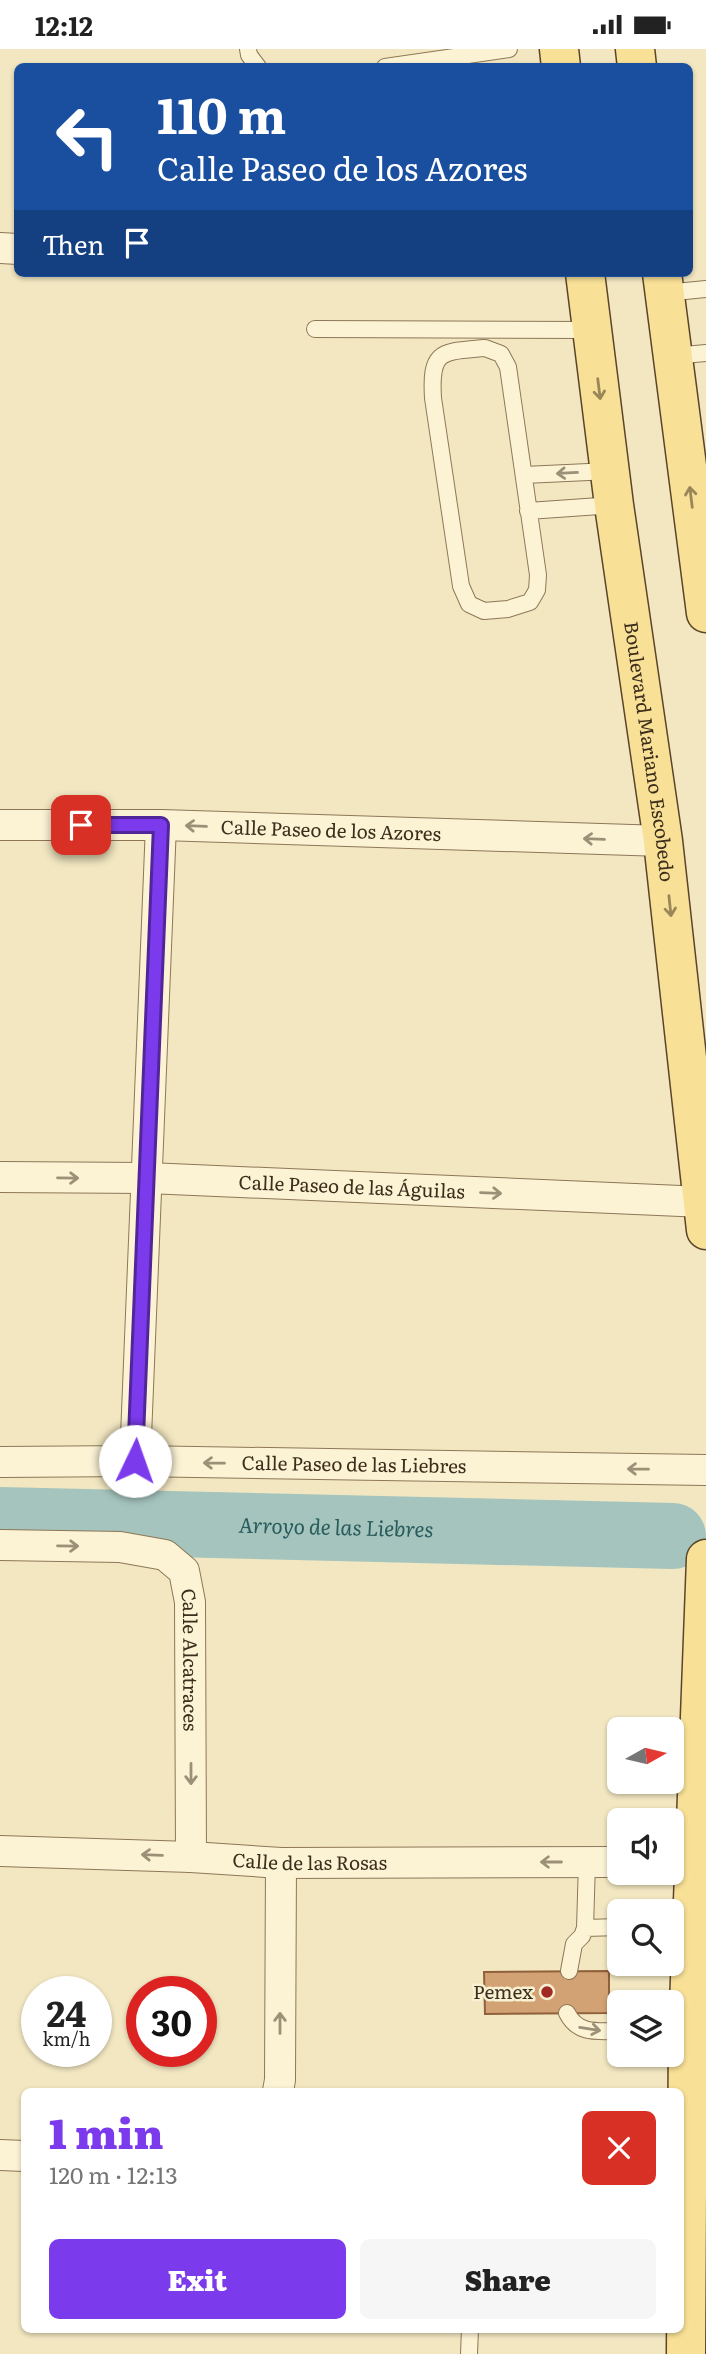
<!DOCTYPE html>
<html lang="en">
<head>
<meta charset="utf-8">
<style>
  body { margin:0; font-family:Literata,serif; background:#f6f6f6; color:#222; height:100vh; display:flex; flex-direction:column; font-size:26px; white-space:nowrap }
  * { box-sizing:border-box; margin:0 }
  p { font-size:23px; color:#767676 }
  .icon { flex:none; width:38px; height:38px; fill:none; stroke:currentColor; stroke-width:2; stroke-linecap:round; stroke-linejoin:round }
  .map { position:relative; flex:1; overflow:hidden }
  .sheet { position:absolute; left:21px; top:2039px; width:663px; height:245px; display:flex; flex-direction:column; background:#fff; border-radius:10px; box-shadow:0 2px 5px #0004 }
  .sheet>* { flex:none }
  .banner { position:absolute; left:14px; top:14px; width:679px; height:214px; border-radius:10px; box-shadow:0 2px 5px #0004; background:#1a4fa0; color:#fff; overflow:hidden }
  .needle { width:46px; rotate:82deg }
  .tools { position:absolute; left:607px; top:1668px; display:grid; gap:14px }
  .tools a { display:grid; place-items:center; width:77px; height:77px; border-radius:10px; background:#fff; box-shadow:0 2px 5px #0004; font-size:35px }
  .speed { position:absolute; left:21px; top:1927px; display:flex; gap:14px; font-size:35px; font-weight:700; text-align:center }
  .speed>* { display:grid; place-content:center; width:91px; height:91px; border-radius:50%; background:#fff; box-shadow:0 2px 5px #0004; line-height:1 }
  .speed small { font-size:18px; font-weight:400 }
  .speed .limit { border:10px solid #d22; background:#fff; color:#111 }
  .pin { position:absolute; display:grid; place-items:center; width:60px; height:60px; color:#fff; margin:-30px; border-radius:14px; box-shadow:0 4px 10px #0006 }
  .me { position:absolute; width:77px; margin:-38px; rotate:3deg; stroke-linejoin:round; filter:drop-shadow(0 0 5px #0008) }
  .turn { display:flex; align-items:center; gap:24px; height:147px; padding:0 28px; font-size:32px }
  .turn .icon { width:91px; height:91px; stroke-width:2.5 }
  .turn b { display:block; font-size:49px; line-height:60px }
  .then { display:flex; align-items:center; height:66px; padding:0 28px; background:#0003; gap:14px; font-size:26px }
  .round { display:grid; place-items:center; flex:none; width:74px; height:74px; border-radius:10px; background:#f6f6f6 }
  .head { display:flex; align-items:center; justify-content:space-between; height:119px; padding:0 28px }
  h1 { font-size:42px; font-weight:800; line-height:52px; color:#7c3aed }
  .button { display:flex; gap:14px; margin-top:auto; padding:14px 28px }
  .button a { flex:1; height:80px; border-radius:10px; background:#7c3aed; color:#fff; font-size:28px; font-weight:800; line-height:80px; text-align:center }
  .button a+a { background:#f6f6f6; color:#222 }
  .status { display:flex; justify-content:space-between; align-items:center; height:49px; padding:0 35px; background:#fff; direction:ltr }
  .status svg { height:19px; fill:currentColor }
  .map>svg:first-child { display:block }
</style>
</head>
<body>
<div class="status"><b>12:12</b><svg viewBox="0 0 49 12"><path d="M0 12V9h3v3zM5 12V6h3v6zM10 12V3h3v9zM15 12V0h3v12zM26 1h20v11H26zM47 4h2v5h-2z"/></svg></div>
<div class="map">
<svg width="706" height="2305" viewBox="0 0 706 2305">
  <rect width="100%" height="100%" fill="#f2e7c1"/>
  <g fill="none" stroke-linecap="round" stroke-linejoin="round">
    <!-- river -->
    <path stroke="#a4c4bd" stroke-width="66" id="s1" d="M 0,1471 L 673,1487"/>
  </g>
  <!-- building -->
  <path fill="#d3a274" stroke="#8f613b" stroke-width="2" d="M 609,1922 L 609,1964 L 485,1965 L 484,1923 Z"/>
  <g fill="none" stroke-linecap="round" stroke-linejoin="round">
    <defs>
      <path id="service" d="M 248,0 L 249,6 L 258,18
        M 385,18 L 509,0
        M 665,244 L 706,240
        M 315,280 L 592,281
        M 485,299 L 501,305 L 508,318 L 538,526 L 537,541 L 530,553 L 508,560 L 484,562 L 469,555 L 461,537 L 433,349 C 430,300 442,303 485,299 Z
        M 673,307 L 706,304
        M 524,426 L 610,422
        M 528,462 L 614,456
        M 585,1879 L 587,1813
        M 569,1922 L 574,1895 L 582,1887 L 585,1879 L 620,1878
        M 567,1964 C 578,1986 598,1982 620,1982
        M 469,2305 L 470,2280"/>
      <g id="minor">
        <path d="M 0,199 L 18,200"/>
        <path id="s2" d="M 0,776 L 161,776 L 663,792"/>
        <path id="s3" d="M 0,1128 L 148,1129 L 704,1153"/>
        <path d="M 135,1412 L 161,776"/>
        <path id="s4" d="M 0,1413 L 135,1412 L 706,1421"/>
        <path id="s5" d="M 0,1496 L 120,1498 L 165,1506 L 184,1522 L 190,1553 L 191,1808"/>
        <path id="s6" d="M 0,1802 L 191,1808 L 281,1814 L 620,1813"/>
        <path d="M 278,2042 L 280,2031 L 281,1814"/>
        <path d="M 0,2106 L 24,2107"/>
      </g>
      <g id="primary">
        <path d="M 559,0 L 561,18"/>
        <path d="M 635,0 L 637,18"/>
        <path id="s7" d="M 585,224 L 614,456 L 663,792 L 706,1181"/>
        <path d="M 662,224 L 706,564"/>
        <path d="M 686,2305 L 688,1983 L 706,1510"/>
      </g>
    </defs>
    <!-- service casing -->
    <use href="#service" stroke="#8d7757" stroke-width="18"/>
    <!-- minor casing -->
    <use href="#minor" stroke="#8d7757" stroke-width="32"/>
    <!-- primary casing -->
    <use href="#primary" stroke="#5a452c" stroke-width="41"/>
    <!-- service -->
    <use href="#service" stroke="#fcf3d5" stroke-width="16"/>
    <!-- minor -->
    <use href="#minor" stroke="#fcf3d5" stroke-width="30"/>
    <!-- primary -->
    <use href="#primary" stroke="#f8e096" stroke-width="38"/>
  </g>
  <!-- one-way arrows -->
  <defs><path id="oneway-shaft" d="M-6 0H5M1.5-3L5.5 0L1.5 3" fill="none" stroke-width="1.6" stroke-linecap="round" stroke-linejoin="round" transform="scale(1.75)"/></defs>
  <g stroke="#9a8759">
    <use href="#oneway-shaft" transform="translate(599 340) rotate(83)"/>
    <use href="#oneway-shaft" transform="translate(691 448) rotate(-97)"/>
    <use href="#oneway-shaft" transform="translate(670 857) rotate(84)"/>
  </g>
  <g stroke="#9c9078">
    <use href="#oneway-shaft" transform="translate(567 424) rotate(177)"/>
    <use href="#oneway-shaft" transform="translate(196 777) rotate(-178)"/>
    <use href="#oneway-shaft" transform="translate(594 790) rotate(-178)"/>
    <use href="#oneway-shaft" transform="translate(68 1129) rotate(1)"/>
    <use href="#oneway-shaft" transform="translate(491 1144) rotate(2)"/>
    <use href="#oneway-shaft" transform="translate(214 1414) rotate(-179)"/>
    <use href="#oneway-shaft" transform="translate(638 1420) rotate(-179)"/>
    <use href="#oneway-shaft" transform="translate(68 1497) rotate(1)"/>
    <use href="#oneway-shaft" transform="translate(191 1725) rotate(90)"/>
    <use href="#oneway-shaft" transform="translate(152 1806) rotate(-178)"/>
    <use href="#oneway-shaft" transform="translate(551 1813) rotate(180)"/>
    <use href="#oneway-shaft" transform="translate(280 1974) rotate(-90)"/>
    <use href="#oneway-shaft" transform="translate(590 1980) rotate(9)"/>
  </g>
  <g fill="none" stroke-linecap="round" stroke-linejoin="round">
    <defs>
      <path id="route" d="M 81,776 L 161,776 L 135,1412"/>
    </defs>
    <!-- route casing -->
    <use href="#route" stroke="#51269a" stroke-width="18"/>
    <!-- route -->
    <use href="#route" stroke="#7c3aed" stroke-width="12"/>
  </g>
  <!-- markers -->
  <circle fill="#a22921" stroke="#f8f0d2" stroke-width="2.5" cx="547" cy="1943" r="7"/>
  <g text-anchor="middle" stroke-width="5" stroke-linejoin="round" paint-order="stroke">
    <!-- street labels -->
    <g font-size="19" fill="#3c2e1c" stroke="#f8f0d2">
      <text dy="7" stroke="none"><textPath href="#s7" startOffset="483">Boulevard Mariano Escobedo</textPath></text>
      <text dy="7" stroke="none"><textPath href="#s2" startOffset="331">Calle Paseo de los Azores</textPath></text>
      <text dy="7" stroke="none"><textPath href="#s3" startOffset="352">Calle Paseo de las Águilas</textPath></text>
      <text dy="7" stroke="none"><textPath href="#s4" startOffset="354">Calle Paseo de las Liebres</textPath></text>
      <text dy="7" stroke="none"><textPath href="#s5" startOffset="280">Calle Alcatraces</textPath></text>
      <text dy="7" stroke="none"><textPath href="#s6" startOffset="310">Calle de las Rosas</textPath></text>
    </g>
    <!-- poi labels -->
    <g font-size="19" fill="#3c2e1c" stroke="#f8f0d2" text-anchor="end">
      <text x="533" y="1950">Pemex</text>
    </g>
    <!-- water labels -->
    <g font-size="21" font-style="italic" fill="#2a5c5d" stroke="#f8f0d2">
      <text dy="7" stroke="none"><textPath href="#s1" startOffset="336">Arroyo de las Liebres</textPath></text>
    </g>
  </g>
</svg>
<div class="tools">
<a><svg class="needle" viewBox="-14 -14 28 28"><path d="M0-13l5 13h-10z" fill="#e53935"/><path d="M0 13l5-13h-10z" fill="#767676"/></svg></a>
<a><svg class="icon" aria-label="sound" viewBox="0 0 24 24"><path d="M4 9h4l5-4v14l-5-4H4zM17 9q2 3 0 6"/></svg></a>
<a><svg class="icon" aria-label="search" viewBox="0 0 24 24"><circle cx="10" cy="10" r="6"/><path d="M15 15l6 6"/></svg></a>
<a><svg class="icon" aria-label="layers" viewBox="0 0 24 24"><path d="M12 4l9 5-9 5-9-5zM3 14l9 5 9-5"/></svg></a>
</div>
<div class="speed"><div>24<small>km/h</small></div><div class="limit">30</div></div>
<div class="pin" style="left:81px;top:776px;background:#d93025"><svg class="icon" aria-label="arrive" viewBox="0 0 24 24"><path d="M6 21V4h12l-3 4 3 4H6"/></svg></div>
<svg class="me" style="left:135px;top:1412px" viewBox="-20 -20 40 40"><circle r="19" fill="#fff"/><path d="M0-13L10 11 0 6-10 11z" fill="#7c3aed"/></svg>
<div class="banner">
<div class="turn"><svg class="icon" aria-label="left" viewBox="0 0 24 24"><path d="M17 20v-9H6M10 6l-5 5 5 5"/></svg><div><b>110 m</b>Calle Paseo de los Azores</div></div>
<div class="then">Then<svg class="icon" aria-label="arrive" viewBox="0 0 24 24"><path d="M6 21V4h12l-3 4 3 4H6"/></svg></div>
</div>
<section class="sheet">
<div class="head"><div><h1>1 min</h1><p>120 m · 12:13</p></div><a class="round" style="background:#d93025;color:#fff"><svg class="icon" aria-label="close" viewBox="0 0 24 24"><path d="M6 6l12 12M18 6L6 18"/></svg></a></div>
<div class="button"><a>Exit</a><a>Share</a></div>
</section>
</div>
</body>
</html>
